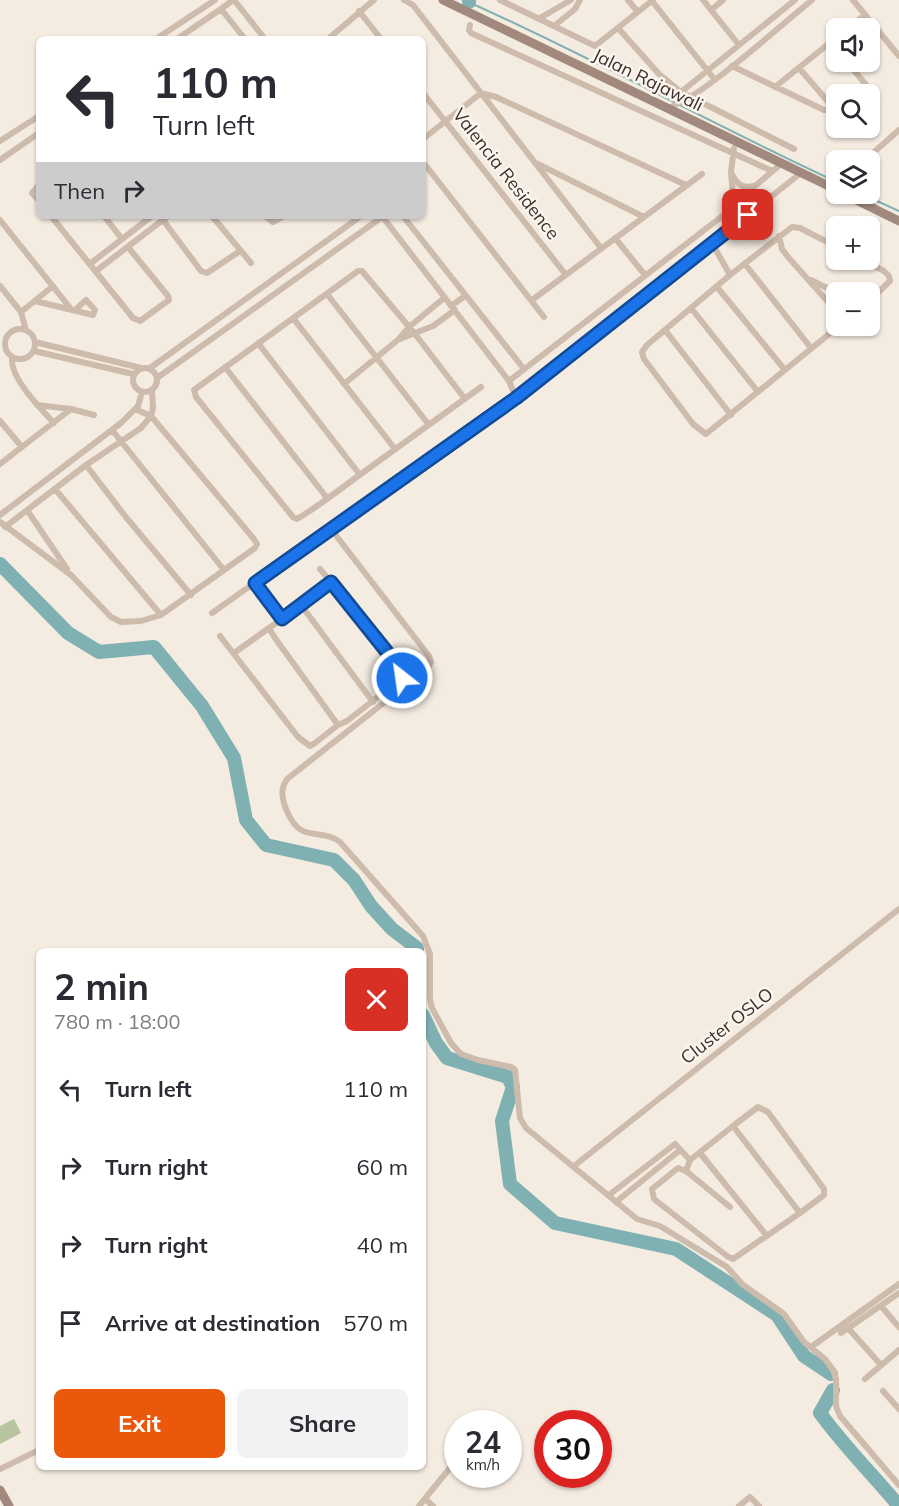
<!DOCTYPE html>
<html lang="en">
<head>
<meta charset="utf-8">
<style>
  body { margin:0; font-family:Mulish,sans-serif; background:#f2f2f3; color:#2b2b33; height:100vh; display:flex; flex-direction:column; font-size:22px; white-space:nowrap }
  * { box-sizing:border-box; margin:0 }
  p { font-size:20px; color:#7c7c81 }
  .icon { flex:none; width:33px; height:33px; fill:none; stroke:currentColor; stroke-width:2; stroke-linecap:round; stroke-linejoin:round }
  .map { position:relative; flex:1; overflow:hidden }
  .sheet { position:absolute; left:36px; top:948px; width:390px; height:522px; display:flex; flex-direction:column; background:#fff; border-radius:9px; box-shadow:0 2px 4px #0004 }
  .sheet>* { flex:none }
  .guide { position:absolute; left:36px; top:36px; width:390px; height:183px; border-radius:9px; box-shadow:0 2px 4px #0004; background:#fff; color:#2b2b33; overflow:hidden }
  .fabs { position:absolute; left:826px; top:18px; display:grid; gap:12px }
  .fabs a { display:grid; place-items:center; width:54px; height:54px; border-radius:9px; background:#fff; box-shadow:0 2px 4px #0004; font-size:30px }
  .speed { position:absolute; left:444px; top:1410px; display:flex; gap:12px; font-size:30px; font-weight:700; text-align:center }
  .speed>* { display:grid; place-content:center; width:78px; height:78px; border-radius:50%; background:#fff; box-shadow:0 2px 4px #0004; line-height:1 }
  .speed small { font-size:15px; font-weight:400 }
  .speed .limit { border:9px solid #d22; background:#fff; color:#111 }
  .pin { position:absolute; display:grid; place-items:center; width:51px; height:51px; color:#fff; margin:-26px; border-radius:12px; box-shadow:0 3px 9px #0006 }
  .me { position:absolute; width:66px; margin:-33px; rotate:330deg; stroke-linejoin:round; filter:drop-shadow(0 0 4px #0008) }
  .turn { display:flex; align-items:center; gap:21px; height:126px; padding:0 18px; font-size:27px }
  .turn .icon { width:78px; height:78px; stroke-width:2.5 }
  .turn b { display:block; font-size:42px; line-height:51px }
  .then { display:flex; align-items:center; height:57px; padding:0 18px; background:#0003; gap:12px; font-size:22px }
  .round { display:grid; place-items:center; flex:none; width:63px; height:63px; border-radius:9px; background:#f2f2f3 }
  .summary { display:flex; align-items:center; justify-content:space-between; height:102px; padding:0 18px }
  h1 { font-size:36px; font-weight:700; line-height:45px }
  .action { display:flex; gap:12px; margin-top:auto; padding:12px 18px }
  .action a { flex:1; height:69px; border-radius:9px; background:#ea580c; color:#fff; font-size:24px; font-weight:700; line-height:69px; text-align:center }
  .action a+a { background:#f2f2f3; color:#2b2b33 }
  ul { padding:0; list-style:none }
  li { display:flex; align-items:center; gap:18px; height:78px; padding:0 18px }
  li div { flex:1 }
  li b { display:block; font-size:22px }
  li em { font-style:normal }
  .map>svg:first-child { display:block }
</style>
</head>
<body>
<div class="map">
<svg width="899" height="1506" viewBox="0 0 899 1506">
  <rect width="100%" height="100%" fill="#f4ebe1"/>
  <!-- green -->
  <path fill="#b8c4a0" d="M 14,1419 L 21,1433 L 0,1444 L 0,1426 Z"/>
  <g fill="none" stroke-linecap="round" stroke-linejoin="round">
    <!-- stream -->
    <path stroke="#7fb0b2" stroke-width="2" d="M 464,0 C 590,56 711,124 837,182
      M 862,194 L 899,211"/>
    <!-- river -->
    <path stroke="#7fb0b2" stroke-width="14" d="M 469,2 L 469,0
      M 0,564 L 68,633 L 99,652 L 154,647 L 202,706 L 234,758 L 246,820 L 266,845 L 334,860 L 354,880 L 371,906 L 392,929 L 417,948 L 417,951
      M 423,1015 L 436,1043 L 447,1058 L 508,1077 L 513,1087 L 502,1121 L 510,1184 L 555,1223 L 676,1249 L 777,1315 L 804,1356 L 831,1374
      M 833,1390 L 820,1413 C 844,1446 873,1475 899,1506"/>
    <!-- street -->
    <path stroke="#cdbbac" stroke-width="6" d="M 233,0 L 221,9 L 245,39
      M 234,0 L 265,39
      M 404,0 L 413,5 L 601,248
      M 500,0 L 595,46 L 653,0
      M 628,0 L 638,12
      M 703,0 L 739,45
      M 853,0 L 899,56
      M 652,1 L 715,80
      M 711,10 L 723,0
      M 359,11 L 381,39
      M 540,18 L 571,0
      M 470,25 L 469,30 L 471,33 L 772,171
      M 554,26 L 575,9 L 580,0
      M 618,28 L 659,74 L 681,92 L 794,149
      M 848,28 L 865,15
      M 156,39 L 215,0
      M 177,39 L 221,9
      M 328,39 L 374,0
      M 847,62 L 867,86
      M 732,66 L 824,110 L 831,110 L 830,104 L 799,68
      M 775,87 L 837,37
      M 423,93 L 566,275
      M 680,95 L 681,92 L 795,0
      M 668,109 C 676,103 685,102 692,96 C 734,68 773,32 812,0
      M 423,139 L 481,93 L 496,97 L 686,185
      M 0,141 L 39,116
      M 734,148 L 731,172 L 734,207
      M 0,160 L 39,133
      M 865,160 L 899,130
      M 423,162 L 544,317
      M 538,164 L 644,217
      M 732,174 C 737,184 742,189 754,186
      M 39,185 L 32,193 L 39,201
      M 51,216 L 133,318 L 140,321 L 169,300 L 168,296 L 128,247
      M 104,216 L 122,239
      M 212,216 L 251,263
      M 265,216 L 273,222 L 284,216
      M 382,216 L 509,381 L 516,398
      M 403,216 L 524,369
      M 0,220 L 71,309
      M 163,220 L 201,271 L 207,273 L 240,251
      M 779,236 L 782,249 L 788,257 L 837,312
      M 615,238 L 645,275
      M 712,243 L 730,275
      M 837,247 L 800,228 L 792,227 L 730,275 L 647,345 L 642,352 L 644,359 L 693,424 L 706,434 L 839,326
      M 862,260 L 884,271 L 889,276 L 890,281 L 870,300
      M 91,263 L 152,216
      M 745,264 L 811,348
      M 96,271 L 168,216
      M 811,280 L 837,293
      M 0,286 L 21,312
      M 717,287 L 785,370
      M 327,294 L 429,425
      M 532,300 L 702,174
      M 35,301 L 93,315 L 95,310 L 86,300 L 75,310
      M 451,306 L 465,296
      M 691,308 L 758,392
      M 293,318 L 395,449
      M5 344a15 15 0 1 1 30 0a15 15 0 1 1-30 0Z
      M 26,330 L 21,312 L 53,286
      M 665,330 L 731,415
      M 400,339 L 433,326 L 455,310
      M 35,342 L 141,368
      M 258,343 L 360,475
      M 34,351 L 133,374
      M 12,358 C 10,378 41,409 54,423
      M 225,367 L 327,498
      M133 380a12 12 0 1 1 24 0a12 12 0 1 1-24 0Z
      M 150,368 L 361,216
      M 157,378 L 382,217
      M 509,381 L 734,207 L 755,186 L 781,164
      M 344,384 L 399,339 L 409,327 L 444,298
      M 465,399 L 415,334 L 362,271 L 358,271 L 194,390 L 196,397 L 293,517 L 297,519 C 319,506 340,489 361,474 C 401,445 441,416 481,387
      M 37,405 L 71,409 L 94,415
      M 0,421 L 22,447
      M 112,430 L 224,570
      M 0,464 L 71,409
      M 86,465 L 125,516 L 191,595
      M 55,489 L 161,615
      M 27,510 L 67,569
      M 0,515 L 121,423 L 138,406 L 142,392
      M 0,522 L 71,575 L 111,617 L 121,622 L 141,621 L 161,615 L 255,548 L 257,544 L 254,539 L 151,416 L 135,409
      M 5,527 L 86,465 L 141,428 L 151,416 L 153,408 L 152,390
      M 331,529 L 429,656 L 431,662 L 428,668 L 287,779 C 286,782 283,784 283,788 C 280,800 291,826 303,831 C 315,836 329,833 340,842 L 423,936 L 430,954 L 430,999 L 432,1008 L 451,1043 L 461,1054 L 478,1060 L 511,1067 L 515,1070 L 520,1118 L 526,1128 L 637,1219 L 660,1226 L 727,1267 L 742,1284 L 784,1314 L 804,1342 L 825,1359 L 833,1370 L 836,1379 L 836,1406 L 840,1416 L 899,1485
      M 255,583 L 282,619 L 331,582 L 320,569
      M 301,605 L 373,702
      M 212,613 L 516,398 L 801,173
      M 282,619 L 269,628 L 275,638 L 338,725
      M 220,636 L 298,737 L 310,746 L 315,743 L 338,725 L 347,721 L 402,678 L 403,673 L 331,582
      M 234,653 L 269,628
      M 733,1126 L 758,1107 L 768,1112 L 824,1189 L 824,1195 L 800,1213
      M 700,1153 L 767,1236
      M 574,1166 L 899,909
      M 686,1171 L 678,1168 L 652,1189 L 654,1199 L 727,1256 L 733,1259 L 800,1213 L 733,1126 L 690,1160
      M 609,1195 L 675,1144 L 690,1160 L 686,1171 L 730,1207
      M 616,1202 L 680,1150
      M 881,1306 L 899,1327
      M 848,1328 L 881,1365
      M 841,1333 L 899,1293
      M 811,1347 L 899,1284
      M 865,1379 L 899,1350
      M 883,1391 L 899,1409
      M 485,1424 L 490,1417
      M 0,1469 L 39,1450
      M 425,1499 L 433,1506
      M 419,1506 L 458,1458
      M 739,1506 L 750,1497 L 759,1506"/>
    <!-- secondary -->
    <path stroke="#a18a7d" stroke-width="9" d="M 443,0 L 837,190
      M 844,194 L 899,221
      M 0,1490 L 9,1506"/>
  </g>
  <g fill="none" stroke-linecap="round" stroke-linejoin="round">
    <defs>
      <path id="route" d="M 402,678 L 403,673 L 399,667 L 331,582 L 282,619 L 255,583 L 516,398 L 748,215"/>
    </defs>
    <!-- route casing -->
    <use href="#route" stroke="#114b97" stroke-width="15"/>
    <!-- route -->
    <use href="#route" stroke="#1a73e8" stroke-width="10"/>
  </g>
  <g text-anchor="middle" stroke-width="5" stroke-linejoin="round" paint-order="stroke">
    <!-- street labels -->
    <g font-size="18" fill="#3b302b" stroke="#fbf5ee">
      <text transform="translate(648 80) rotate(26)" y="6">Jalan Rajawali</text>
      <text transform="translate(506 174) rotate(52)" y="6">Valencia Residence</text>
      <text transform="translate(727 1026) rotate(-38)" y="6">Cluster OSLO</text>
    </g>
  </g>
</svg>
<div class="fabs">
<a><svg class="icon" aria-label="sound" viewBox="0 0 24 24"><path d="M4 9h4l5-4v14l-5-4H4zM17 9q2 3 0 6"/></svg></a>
<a><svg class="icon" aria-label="search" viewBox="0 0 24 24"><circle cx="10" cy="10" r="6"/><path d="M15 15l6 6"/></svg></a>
<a><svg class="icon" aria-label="layers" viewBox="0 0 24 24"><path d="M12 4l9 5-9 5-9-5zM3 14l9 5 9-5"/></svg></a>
<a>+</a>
<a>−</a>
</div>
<div class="speed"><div>24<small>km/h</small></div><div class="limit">30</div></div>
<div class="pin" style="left:748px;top:215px;background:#d93025"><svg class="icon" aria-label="arrive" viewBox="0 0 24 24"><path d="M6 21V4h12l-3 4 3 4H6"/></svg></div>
<svg class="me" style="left:402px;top:678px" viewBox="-20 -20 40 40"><circle r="17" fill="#1a73e8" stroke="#fff" stroke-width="3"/><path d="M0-11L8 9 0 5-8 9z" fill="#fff"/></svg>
<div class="guide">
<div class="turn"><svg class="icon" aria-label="left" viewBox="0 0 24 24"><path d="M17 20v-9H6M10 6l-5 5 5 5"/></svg><div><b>110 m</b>Turn left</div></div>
<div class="then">Then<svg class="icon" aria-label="right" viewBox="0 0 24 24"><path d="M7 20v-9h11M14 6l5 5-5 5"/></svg></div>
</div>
<section class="sheet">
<div class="summary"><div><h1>2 min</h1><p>780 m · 18:00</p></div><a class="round" style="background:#d93025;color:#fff"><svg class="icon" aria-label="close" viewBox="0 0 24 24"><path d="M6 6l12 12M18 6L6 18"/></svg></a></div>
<ul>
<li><svg class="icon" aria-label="left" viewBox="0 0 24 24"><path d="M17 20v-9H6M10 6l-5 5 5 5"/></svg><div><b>Turn left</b></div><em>110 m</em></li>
<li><svg class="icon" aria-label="right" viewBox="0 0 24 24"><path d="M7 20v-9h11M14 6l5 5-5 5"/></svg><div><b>Turn right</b></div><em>60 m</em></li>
<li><svg class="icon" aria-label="right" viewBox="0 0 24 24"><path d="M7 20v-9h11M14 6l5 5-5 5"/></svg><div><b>Turn right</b></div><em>40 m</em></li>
<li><svg class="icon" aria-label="arrive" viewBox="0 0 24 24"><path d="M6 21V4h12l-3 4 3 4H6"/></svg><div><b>Arrive at destination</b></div><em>570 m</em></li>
</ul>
<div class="action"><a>Exit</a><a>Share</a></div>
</section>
</div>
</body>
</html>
